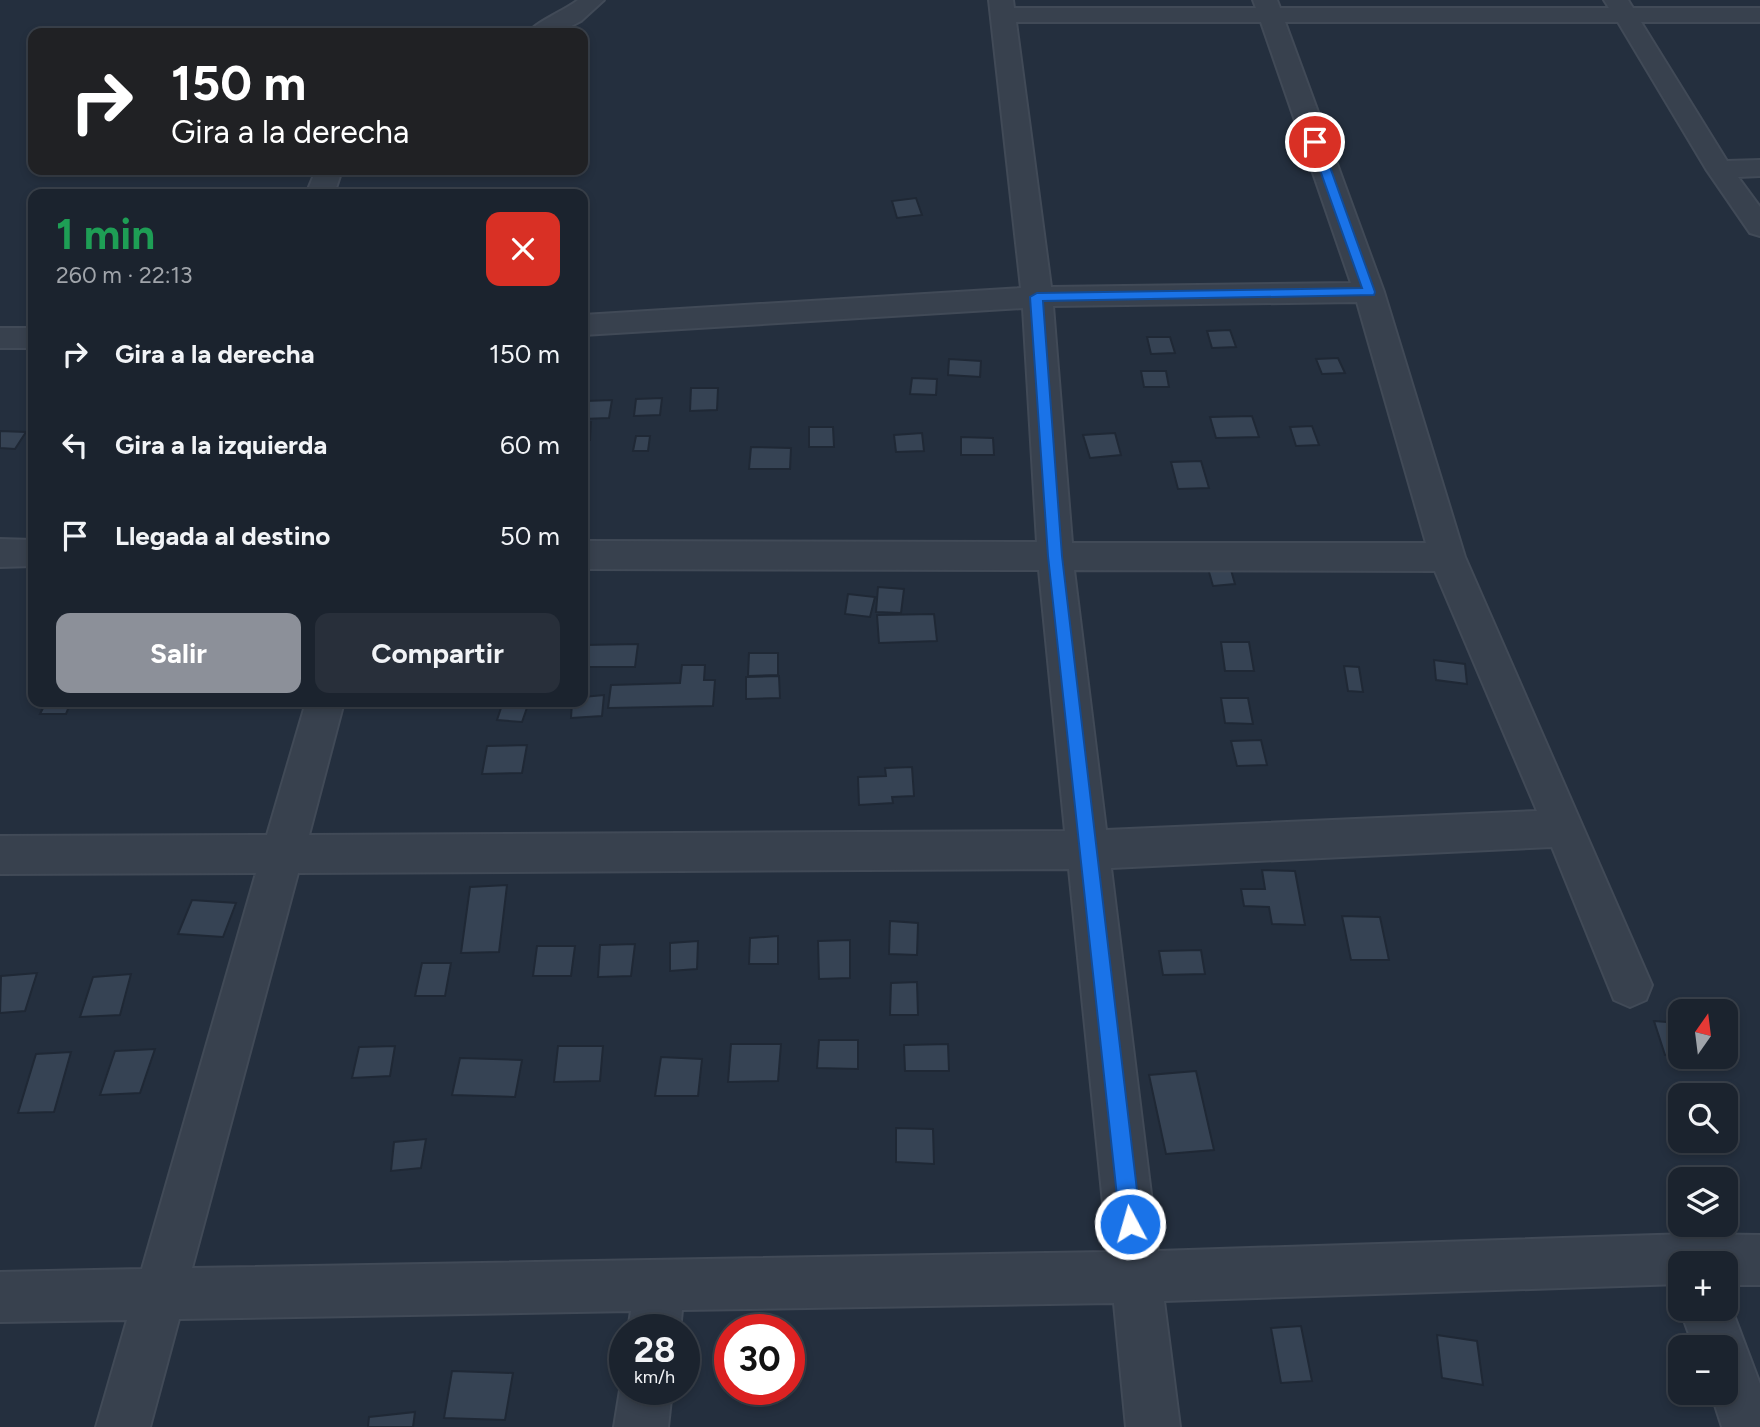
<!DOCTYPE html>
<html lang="es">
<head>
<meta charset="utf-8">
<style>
  body { margin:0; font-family:Figtree,sans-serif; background:#282f3a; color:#f1f3f6; height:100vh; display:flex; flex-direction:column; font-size:26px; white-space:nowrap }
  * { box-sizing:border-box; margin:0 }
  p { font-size:23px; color:#a0a4aa }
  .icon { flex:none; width:38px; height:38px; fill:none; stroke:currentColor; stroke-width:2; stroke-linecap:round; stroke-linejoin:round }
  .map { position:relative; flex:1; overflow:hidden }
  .sheet { position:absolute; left:28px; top:189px; width:560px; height:518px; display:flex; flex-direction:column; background:#1b232e; border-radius:14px; box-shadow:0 4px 10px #0003,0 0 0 2px #39404a }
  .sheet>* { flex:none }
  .hud { position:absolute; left:28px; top:28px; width:560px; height:147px; border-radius:14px; box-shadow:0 4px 10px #0003,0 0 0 2px #39404a; background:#202124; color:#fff; overflow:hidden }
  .needle { width:46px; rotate:14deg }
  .fabs { position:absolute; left:1668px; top:999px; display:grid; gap:14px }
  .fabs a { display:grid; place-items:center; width:70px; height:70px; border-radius:14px; background:#1b232e; box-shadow:0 4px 10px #0003,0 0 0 2px #39404a; font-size:35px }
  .speed { position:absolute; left:609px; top:1314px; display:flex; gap:14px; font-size:35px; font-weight:700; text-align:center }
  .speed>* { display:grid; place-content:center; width:91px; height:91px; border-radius:50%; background:#1b232e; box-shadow:0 4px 10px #0003,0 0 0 2px #39404a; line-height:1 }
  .speed small { font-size:18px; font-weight:400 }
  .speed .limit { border:10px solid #d22; background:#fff; color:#111 }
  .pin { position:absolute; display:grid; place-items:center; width:60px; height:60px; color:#fff; margin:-30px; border:4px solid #fff; border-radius:50%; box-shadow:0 2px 7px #0007 }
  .me { position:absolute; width:77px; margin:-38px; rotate:354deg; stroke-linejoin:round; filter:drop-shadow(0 0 5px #0008) }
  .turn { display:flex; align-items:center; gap:24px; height:147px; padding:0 28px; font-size:32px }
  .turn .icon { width:91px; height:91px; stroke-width:2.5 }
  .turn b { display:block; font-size:49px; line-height:60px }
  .round { display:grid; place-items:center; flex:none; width:74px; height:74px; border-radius:14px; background:#282f3a }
  .headline { display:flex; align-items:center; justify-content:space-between; height:119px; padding:0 28px }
  h1 { font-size:42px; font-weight:700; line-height:52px; color:#1e9e55 }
  .button { display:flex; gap:14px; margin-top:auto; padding:14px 28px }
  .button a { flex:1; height:80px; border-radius:14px; background:#8c9099; color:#fff; font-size:28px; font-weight:700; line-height:80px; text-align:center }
  .button a+a { background:#282f3a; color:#f1f3f6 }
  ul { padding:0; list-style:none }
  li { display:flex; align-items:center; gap:21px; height:91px; padding:0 28px }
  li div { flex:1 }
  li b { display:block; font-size:26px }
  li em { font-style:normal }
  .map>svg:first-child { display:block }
</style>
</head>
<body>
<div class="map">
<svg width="1760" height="1427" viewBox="0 0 1760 1427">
  <rect width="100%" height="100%" fill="#242f3e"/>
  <!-- building -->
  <path fill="#364354" stroke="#1f2835" stroke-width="2" d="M 916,198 L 922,215 L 897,218 L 892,201 Z
    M 1230,330 L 1236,347 L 1212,348 L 1207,331 Z
    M 1147,337 L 1170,337 L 1175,353 L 1151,354 Z
    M 1338,358 L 1345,373 L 1322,374 L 1316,359 Z
    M 949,359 L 981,361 L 980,377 L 948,375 Z
    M 1141,371 L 1166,371 L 1169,387 L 1144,387 Z
    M 912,378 L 937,379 L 936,395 L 910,394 Z
    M 691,388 L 718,388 L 717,410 L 690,411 Z
    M 662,398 L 660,415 L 634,416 L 636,399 Z
    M 612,400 L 609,418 L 583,419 L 585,401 Z
    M 1252,416 L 1259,437 L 1216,438 L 1210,417 Z
    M 583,422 L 591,422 L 590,440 L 583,440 Z
    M 1312,426 L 1319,445 L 1296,446 L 1290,427 Z
    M 809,427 L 833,427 L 834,447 L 809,447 Z
    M 0,431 L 26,432 L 15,449 L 0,448 Z
    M 922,433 L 924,451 L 896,452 L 894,435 Z
    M 1115,433 L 1121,455 L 1090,458 L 1083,435 Z
    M 636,436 L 650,436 L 648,451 L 633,451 Z
    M 961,437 L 993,438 L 994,455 L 961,455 Z
    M 751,447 L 791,448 L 790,469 L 749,469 Z
    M 1201,461 L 1209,488 L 1178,489 L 1171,462 Z
    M 1229,563 L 1235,584 L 1213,586 L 1207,565 Z
    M 878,587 L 904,589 L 901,613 L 876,612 Z
    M 848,594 L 875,597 L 870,617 L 845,614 Z
    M 934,614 L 937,641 L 879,643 L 877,615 Z
    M 1221,642 L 1249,642 L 1254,671 L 1225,671 Z
    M 638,644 L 635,667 L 583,667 L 584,645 Z
    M 749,653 L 778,653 L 778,675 L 748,676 Z
    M 1434,660 L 1465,664 L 1467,684 L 1436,680 Z
    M 682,665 L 705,665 L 704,680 L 715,680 L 713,706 L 608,708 L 611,685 L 680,683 Z
    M 1344,666 L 1359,667 L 1363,692 L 1348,691 Z
    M 779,676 L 780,698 L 746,699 L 746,677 Z
    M 604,695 L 602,716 L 571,718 L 572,702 L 583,702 L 583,697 Z
    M 1221,698 L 1248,698 L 1253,724 L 1225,723 Z
    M 46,702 L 71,702 L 66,714 L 40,714 Z
    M 224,702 L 258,702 L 256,707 L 222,706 Z
    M 503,702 L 529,702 L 522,722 L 497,720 Z
    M 1261,740 L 1267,765 L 1237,766 L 1231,741 Z
    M 527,745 L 522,773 L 482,774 L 487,746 Z
    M 912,767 L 914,796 L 892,797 L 893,803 L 859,805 L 858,777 L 886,776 L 885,768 Z
    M 1262,870 L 1295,871 L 1305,925 L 1272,924 L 1269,907 L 1244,906 L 1241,889 L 1265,889 Z
    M 507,885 L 499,952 L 461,953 L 470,887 Z
    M 192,900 L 236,903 L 223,937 L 178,934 Z
    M 1342,916 L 1380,917 L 1389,960 L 1351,960 Z
    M 890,921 L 918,923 L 917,955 L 889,954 Z
    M 778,936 L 778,964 L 749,964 L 750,938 Z
    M 850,940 L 850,978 L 819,979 L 818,941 Z
    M 698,941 L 697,969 L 670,971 L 670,943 Z
    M 635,944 L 631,976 L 598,977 L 600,945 Z
    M 537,946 L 575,946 L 571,976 L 533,976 Z
    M 1201,950 L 1205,974 L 1163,975 L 1159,951 Z
    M 422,963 L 451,963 L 445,996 L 415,996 Z
    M 37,973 L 25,1011 L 0,1013 L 1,976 Z
    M 131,974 L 120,1015 L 80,1017 L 93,977 Z
    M 917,982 L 918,1015 L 890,1015 L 891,983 Z
    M 1654,1021 L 1680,1023 L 1680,1055 L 1665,1055 Z
    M 819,1040 L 858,1040 L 858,1069 L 817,1068 Z
    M 731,1044 L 781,1044 L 778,1081 L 728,1082 Z
    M 948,1044 L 949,1071 L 905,1071 L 904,1045 Z
    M 395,1046 L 390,1076 L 352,1078 L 359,1047 Z
    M 558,1046 L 603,1046 L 600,1081 L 554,1082 Z
    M 155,1049 L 140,1093 L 100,1095 L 115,1051 Z
    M 71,1052 L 54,1112 L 18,1113 L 36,1054 Z
    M 661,1057 L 702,1059 L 698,1096 L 655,1096 Z
    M 460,1058 L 522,1060 L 515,1097 L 452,1095 Z
    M 1196,1071 L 1214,1150 L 1166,1154 L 1149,1075 Z
    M 896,1128 L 933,1129 L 934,1164 L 896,1162 Z
    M 426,1139 L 421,1168 L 391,1171 L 394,1142 Z
    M 1301,1326 L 1312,1381 L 1281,1383 L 1271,1328 Z
    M 1437,1335 L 1477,1341 L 1483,1385 L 1442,1378 Z
    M 452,1371 L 513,1373 L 505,1420 L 444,1418 Z
    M 415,1412 L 413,1427 L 368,1427 L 369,1417 Z"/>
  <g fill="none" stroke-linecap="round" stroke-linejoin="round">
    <defs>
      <path id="minor" d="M 578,0 L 604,0 L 581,21 L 558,33 L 528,33 C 537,21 564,11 578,0 Z
        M 989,0 L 1013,0 L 1014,8 L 1256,8 L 1253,0 L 1277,0 L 1280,8 L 1609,8 L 1604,0 L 1628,0 L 1633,8 L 1760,8 L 1760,22 L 1641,22 L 1727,161 L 1760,160 L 1760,176 L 1738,177 L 1760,207 L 1760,236 L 1750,233 L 1706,169 L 1618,22 L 1285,22 L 1384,292 L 1465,557 L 1652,985 L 1646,1000 L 1630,1007 L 1614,1000 L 1552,847 L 1111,868 L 1158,1251 L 1688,1234 L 1760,1235 L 1760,1285 L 1726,1285 L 1726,1264 L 1680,1264 L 1680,1284 L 1164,1301 L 1180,1427 L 1126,1427 L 1114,1303 L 682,1310 L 680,1330 L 628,1330 L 631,1311 L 179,1319 L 150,1427 L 96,1427 L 127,1320 L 0,1322 L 0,1272 L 142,1269 L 256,873 L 0,874 L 0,836 L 267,835 L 306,702 L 344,702 L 309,835 L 1065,831 L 1039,570 L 583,569 L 583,541 L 1037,542 L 1023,308 L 583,335 L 583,315 L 1021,288 ZM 1016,22 L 1261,22 L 1351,283 L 1051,287 ZM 1357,302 L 1426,543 L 1072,543 L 1053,306 ZM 1074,570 L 1435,571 L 1537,811 L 1106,830 ZM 1069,869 L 1108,1252 L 192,1268 L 298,873 Z
        M 316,170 L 342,170 L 334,194 L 306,194 Z
        M 0,328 L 33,328 L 33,348 L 0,348 Z
        M 0,539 L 33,540 L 33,566 L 0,567 Z
        M 1726,1294 L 1760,1384 L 1760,1427 L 1722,1427 L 1711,1393 L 1726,1393 L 1726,1348 L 1694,1348 L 1680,1309 L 1726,1309 Z
        M 625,1378 L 625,1390 L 672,1390 L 668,1427 L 614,1427 L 620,1390 Z"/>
    </defs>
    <!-- minor casing -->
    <use href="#minor" stroke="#414a57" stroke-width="4"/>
    <!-- minor -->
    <use href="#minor" fill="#38414e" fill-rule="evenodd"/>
  </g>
  <!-- route -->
  <path fill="#1a73e8" stroke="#114b97" stroke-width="2" d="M 1315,139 L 1321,142 L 1375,292 L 1374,295 L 1043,301 L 1062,556 L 1141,1224 L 1138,1231 L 1130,1234 L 1123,1231 L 1120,1224 L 1048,556 L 1030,297 L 1037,293 L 1362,288 L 1310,142 Z"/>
</svg>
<div class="fabs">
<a><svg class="needle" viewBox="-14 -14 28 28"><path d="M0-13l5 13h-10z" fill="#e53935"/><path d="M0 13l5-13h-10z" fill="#a0a4aa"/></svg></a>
<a><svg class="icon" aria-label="search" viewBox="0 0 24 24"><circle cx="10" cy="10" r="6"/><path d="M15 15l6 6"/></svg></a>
<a><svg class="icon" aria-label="layers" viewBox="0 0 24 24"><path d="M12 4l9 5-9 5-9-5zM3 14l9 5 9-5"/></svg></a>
<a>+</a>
<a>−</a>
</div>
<div class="speed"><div>28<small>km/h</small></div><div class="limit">30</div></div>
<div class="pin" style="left:1315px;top:142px;background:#d93025"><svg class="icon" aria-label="arrive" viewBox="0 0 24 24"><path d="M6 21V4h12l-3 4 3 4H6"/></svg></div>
<svg class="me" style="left:1130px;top:1224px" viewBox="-20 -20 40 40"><circle r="17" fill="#1a73e8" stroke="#fff" stroke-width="3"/><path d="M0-11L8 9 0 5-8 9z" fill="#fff"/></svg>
<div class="hud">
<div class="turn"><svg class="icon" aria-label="right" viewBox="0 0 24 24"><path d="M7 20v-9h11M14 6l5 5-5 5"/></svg><div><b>150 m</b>Gira a la derecha</div></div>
</div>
<section class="sheet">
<div class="headline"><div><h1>1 min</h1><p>260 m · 22:13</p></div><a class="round" style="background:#d93025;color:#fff"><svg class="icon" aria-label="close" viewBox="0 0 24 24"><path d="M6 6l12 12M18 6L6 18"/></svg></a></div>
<ul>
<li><svg class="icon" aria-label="right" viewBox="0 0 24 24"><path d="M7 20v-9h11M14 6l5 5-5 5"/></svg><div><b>Gira a la derecha</b></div><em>150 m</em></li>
<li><svg class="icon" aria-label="left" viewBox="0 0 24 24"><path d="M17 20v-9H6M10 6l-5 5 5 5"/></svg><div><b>Gira a la izquierda</b></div><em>60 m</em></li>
<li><svg class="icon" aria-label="arrive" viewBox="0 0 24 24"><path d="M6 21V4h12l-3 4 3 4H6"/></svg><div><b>Llegada al destino</b></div><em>50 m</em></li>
</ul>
<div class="button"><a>Salir</a><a>Compartir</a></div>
</section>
</div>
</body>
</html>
